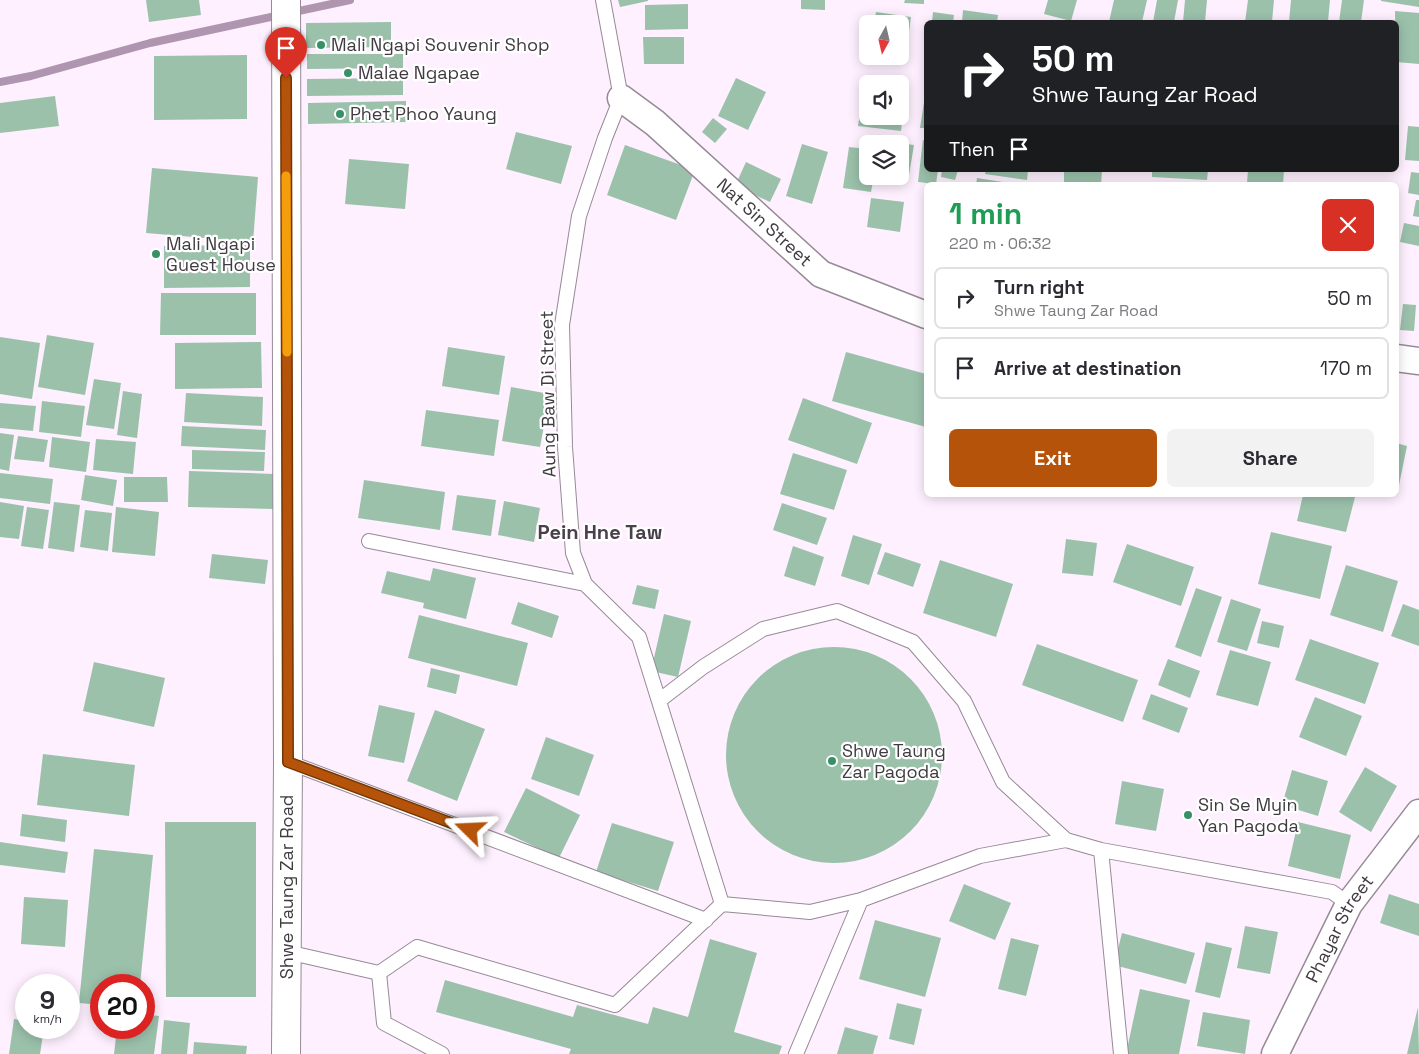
<!DOCTYPE html>
<html lang="en">
<head>
<meta charset="utf-8">
<style>
  body { margin:0; font-family:"Space Grotesk",sans-serif; background:#f2f2f3; color:#2b2b33; height:100vh; display:flex; flex-direction:column; font-size:19px; white-space:nowrap }
  * { box-sizing:border-box; margin:0 }
  p { font-size:16px; color:#7c7c81 }
  .icon { flex:none; width:28px; height:28px; fill:none; stroke:currentColor; stroke-width:2; stroke-linecap:round; stroke-linejoin:round }
  .map { position:relative; flex:1; overflow:hidden }
  .drawer { position:absolute; left:924px; top:182px; width:475px; height:315px; display:flex; flex-direction:column; background:#fff; border-radius:8px; box-shadow:0 2px 12px #0003 }
  .drawer>* { flex:none }
  .hud { position:absolute; left:924px; top:20px; width:475px; height:152px; border-radius:8px; box-shadow:0 2px 12px #0003; background:#202124; color:#fff; overflow:hidden }
  .needle { width:32px; rotate:188deg }
  .fabs { position:absolute; left:859px; top:15px; display:grid; gap:10px }
  .fabs a { display:grid; place-items:center; width:50px; height:50px; border-radius:8px; background:#fff; box-shadow:0 2px 12px #0003; font-size:25px }
  .speed { position:absolute; left:15px; top:974px; display:flex; gap:10px; font-size:25px; font-weight:700; text-align:center }
  .speed>* { display:grid; place-content:center; width:65px; height:65px; border-radius:50%; background:#fff; box-shadow:0 2px 12px #0003; line-height:1 }
  .speed small { font-size:12px; font-weight:400 }
  .speed .limit { border:8px solid #d22; background:#fff; color:#111 }
  .pin { position:absolute; display:grid; place-items:center; width:42px; height:42px; color:#fff; margin:-51px -21px; border-radius:50% 50% 50% 0; rotate:-45deg; box-shadow:0 0 5px #0007 }
  .pin .icon { rotate:45deg }
  .me { position:absolute; width:55px; margin:-28px; rotate:291deg; stroke-linejoin:round; filter:drop-shadow(0 0 4px #0008) }
  .turn { display:flex; align-items:center; gap:18px; height:105px; padding:0 25px; font-size:22px }
  .turn .icon { width:65px; height:65px; stroke-width:2.5 }
  .turn b { display:block; font-size:35px; line-height:42px }
  .then { display:flex; align-items:center; height:48px; padding:0 25px; background:#0003; gap:10px; font-size:19px }
  .round { display:grid; place-items:center; flex:none; width:52px; height:52px; border-radius:8px; background:#f2f2f3 }
  .headline { display:flex; align-items:center; justify-content:space-between; height:85px; padding:0 25px }
  h1 { font-size:30px; font-weight:600; line-height:38px; color:#1e9e55 }
  .button { display:flex; gap:10px; margin-top:auto; padding:10px 25px }
  .button a { flex:1; height:58px; border-radius:8px; background:#b45309; color:#fff; font-size:20px; font-weight:600; line-height:58px; text-align:center }
  .button a+a { background:#f2f2f3; color:#2b2b33 }
  ul { padding:0; list-style:none }
  li { display:flex; align-items:center; gap:15px; height:62px; margin:0 10px 8px; padding:0 15px; border:2px solid #e1e1e2; border-radius:8px }
  li div { flex:1 }
  li b { display:block; font-size:19px }
  li em { font-style:normal }
  .map>svg:first-child { display:block }
</style>
</head>
<body>
<div class="map">
<svg width="1419" height="1054" viewBox="0 0 1419 1054">
  <rect width="100%" height="100%" fill="#fef0fe"/>
  <g fill="none" stroke-linecap="round" stroke-linejoin="round">
    <!-- stream -->
    <path stroke="#b095b1" stroke-width="8" d="M 0,82 L 31,76 L 150,43 L 350,0"/>
  </g>
  <!-- building -->
  <path fill="#9bc1ab" d="M 146,0 L 199,0 L 201,15 L 149,22 Z
    M 618,0 L 648,0 L 648,1 L 620,7 Z
    M 801,0 L 825,0 L 825,10 L 801,9 Z
    M 905,0 L 924,0 L 924,4 L 904,3 Z
    M 1048,0 L 1077,0 L 1071,21 L 1044,14 Z
    M 1114,0 L 1147,0 L 1142,22 L 1109,22 Z
    M 1157,0 L 1178,0 L 1174,22 L 1153,22 Z
    M 1185,0 L 1207,0 L 1205,22 L 1183,22 Z
    M 1248,0 L 1274,0 L 1272,22 L 1245,22 Z
    M 1291,0 L 1330,0 L 1328,22 L 1289,22 Z
    M 1342,0 L 1364,0 L 1361,22 L 1339,22 Z
    M 1381,0 L 1419,0 L 1419,7 L 1381,1 Z
    M 688,4 L 688,29 L 645,30 L 645,5 Z
    M 963,10 L 998,15 L 997,22 L 962,22 Z
    M 1395,11 L 1419,13 L 1419,64 L 1396,62 Z
    M 876,12 L 911,17 L 906,54 L 900,53 L 900,24 L 874,24 Z
    M 933,12 L 954,15 L 953,22 L 932,22 Z
    M 391,22 L 391,47 L 306,48 L 306,23 Z
    M 643,37 L 684,37 L 684,64 L 644,64 Z
    M 307,54 L 403,54 L 403,68 L 307,69 Z
    M 247,55 L 247,119 L 154,120 L 154,56 Z
    M 403,78 L 403,95 L 307,96 L 307,79 Z
    M 736,78 L 766,92 L 748,130 L 718,116 Z
    M 864,85 L 868,85 L 868,116 L 900,116 L 900,89 L 906,90 L 901,131 L 858,126 Z
    M 55,96 L 59,126 L 0,133 L 0,103 Z
    M 925,96 L 926,96 L 926,128 L 920,128 Z
    M 406,101 L 406,122 L 308,124 L 308,103 Z
    M 713,118 L 727,129 L 715,143 L 702,132 Z
    M 1408,126 L 1419,127 L 1419,161 L 1405,160 Z
    M 516,132 L 572,146 L 561,184 L 506,169 Z
    M 923,140 L 926,141 L 926,170 L 938,170 L 936,184 L 918,182 Z
    M 900,143 L 914,145 L 909,175 L 900,174 Z
    M 802,144 L 828,152 L 812,204 L 786,196 Z
    M 625,145 L 695,170 L 676,220 L 607,195 Z
    M 849,147 L 868,149 L 868,176 L 874,176 L 871,192 L 843,188 Z
    M 349,159 L 409,164 L 405,209 L 345,204 Z
    M 746,162 L 781,179 L 770,202 L 735,186 Z
    M 152,168 L 258,177 L 253,242 L 146,233 Z
    M 942,170 L 958,170 L 955,180 L 941,177 Z
    M 986,170 L 1028,170 L 1027,180 L 985,174 Z
    M 1064,170 L 1102,170 L 1101,185 L 1064,185 Z
    M 1152,170 L 1208,170 L 1207,180 L 1152,177 Z
    M 1248,170 L 1284,170 L 1283,185 L 1247,183 Z
    M 1411,172 L 1419,173 L 1419,195 L 1408,193 Z
    M 977,178 L 1016,184 L 1016,185 L 976,185 Z
    M 871,198 L 904,202 L 900,232 L 867,227 Z
    M 1416,200 L 1419,200 L 1419,217 L 1413,216 Z
    M 1404,223 L 1419,226 L 1419,246 L 1400,242 Z
    M 250,245 L 250,287 L 164,288 L 164,246 Z
    M 161,293 L 256,293 L 256,335 L 160,335 Z
    M 1403,304 L 1416,305 L 1414,331 L 1400,330 Z
    M 47,335 L 94,343 L 85,395 L 38,387 Z
    M 0,337 L 40,343 L 32,399 L 0,394 Z
    M 261,342 L 262,388 L 175,389 L 175,343 Z
    M 448,347 L 505,356 L 499,395 L 442,386 Z
    M 846,352 L 926,374 L 926,427 L 832,401 Z
    M 94,379 L 121,383 L 114,429 L 86,425 Z
    M 511,387 L 550,394 L 540,447 L 502,441 Z
    M 123,391 L 142,394 L 137,438 L 117,435 Z
    M 186,393 L 263,397 L 262,426 L 184,422 Z
    M 803,398 L 872,423 L 857,464 L 788,440 Z
    M 42,401 L 85,406 L 81,437 L 39,432 Z
    M 0,403 L 36,406 L 33,431 L 0,428 Z
    M 426,410 L 499,420 L 494,456 L 421,446 Z
    M 182,426 L 266,430 L 265,450 L 181,446 Z
    M 0,433 L 14,435 L 9,471 L 0,469 Z
    M 18,436 L 48,440 L 44,462 L 14,459 Z
    M 52,437 L 90,442 L 86,472 L 49,467 Z
    M 96,439 L 136,442 L 133,474 L 93,470 Z
    M 1396,443 L 1407,446 L 1397,495 L 1396,495 Z
    M 192,450 L 265,452 L 264,471 L 192,469 Z
    M 793,453 L 847,470 L 834,510 L 780,494 Z
    M 189,471 L 274,474 L 273,509 L 188,507 Z
    M 0,473 L 53,479 L 50,504 L 0,498 Z
    M 85,475 L 117,480 L 113,506 L 81,500 Z
    M 124,477 L 167,477 L 168,502 L 124,502 Z
    M 364,480 L 445,492 L 440,530 L 358,518 Z
    M 457,495 L 496,500 L 491,536 L 452,530 Z
    M 1303,495 L 1344,495 L 1355,497 L 1346,532 L 1297,521 Z
    M 504,501 L 540,508 L 534,542 L 498,535 Z
    M 0,502 L 24,506 L 19,539 L 0,537 Z
    M 54,502 L 80,505 L 74,552 L 48,548 Z
    M 782,503 L 827,518 L 817,545 L 773,530 Z
    M 27,507 L 49,510 L 43,549 L 21,546 Z
    M 116,507 L 159,512 L 155,556 L 112,552 Z
    M 85,510 L 112,513 L 108,551 L 80,547 Z
    M 1271,532 L 1332,546 L 1320,599 L 1258,584 Z
    M 853,535 L 882,544 L 869,585 L 841,576 Z
    M 1066,539 L 1097,543 L 1093,576 L 1062,573 Z
    M 1127,544 L 1194,567 L 1181,606 L 1113,582 Z
    M 793,546 L 824,557 L 815,586 L 784,576 Z
    M 885,552 L 921,564 L 913,587 L 877,574 Z
    M 212,554 L 268,560 L 265,584 L 209,578 Z
    M 940,560 L 1013,584 L 996,637 L 923,613 Z
    M 1346,565 L 1398,581 L 1383,632 L 1330,615 Z
    M 433,568 L 476,578 L 466,619 L 423,608 L 424,603 L 381,593 L 387,571 L 430,581 Z
    M 637,585 L 659,590 L 655,609 L 632,604 Z
    M 1196,588 L 1222,597 L 1201,657 L 1175,647 Z
    M 1231,599 L 1261,609 L 1247,651 L 1217,642 Z
    M 518,602 L 559,616 L 552,638 L 511,624 Z
    M 1403,604 L 1419,610 L 1419,646 L 1391,636 Z
    M 664,614 L 691,621 L 678,677 L 651,671 Z
    M 419,615 L 528,643 L 517,686 L 408,658 Z
    M 1262,621 L 1284,626 L 1279,648 L 1257,643 Z
    M 1310,639 L 1379,663 L 1365,704 L 1295,680 Z
    M 1037,644 L 1138,680 L 1123,722 L 1022,685 Z
    M726 755a108 108 0 1 1 216 0a108 108 0 1 1-216 0Z
    M 1230,650 L 1271,662 L 1258,706 L 1216,695 Z
    M 1168,659 L 1200,671 L 1190,698 L 1158,685 Z
    M 94,662 L 165,678 L 154,727 L 83,711 Z
    M 431,668 L 460,675 L 456,694 L 427,687 Z
    M 1151,694 L 1188,708 L 1179,733 L 1142,719 Z
    M 1315,697 L 1362,716 L 1346,756 L 1299,737 Z
    M 379,705 L 415,713 L 404,763 L 368,756 Z
    M 435,710 L 485,729 L 457,801 L 407,781 Z
    M 546,737 L 594,755 L 579,796 L 531,779 Z
    M 43,754 L 135,765 L 129,816 L 37,805 Z
    M 1365,767 L 1397,786 L 1371,832 L 1339,812 Z
    M 1292,770 L 1328,781 L 1318,816 L 1282,805 Z
    M 1122,781 L 1164,789 L 1156,831 L 1115,824 Z
    M 526,788 L 580,815 L 559,858 L 504,832 Z
    M 22,814 L 67,820 L 65,842 L 20,836 Z
    M 165,822 L 256,822 L 256,997 L 166,997 Z
    M 1298,822 L 1351,835 L 1340,879 L 1288,866 Z
    M 612,823 L 674,842 L 658,891 L 596,872 Z
    M 0,842 L 68,852 L 65,873 L 0,865 Z
    M 94,849 L 153,855 L 140,985 L 101,985 L 101,1005 L 79,1003 Z
    M 964,884 L 1011,903 L 995,940 L 949,921 Z
    M 1389,894 L 1419,904 L 1419,936 L 1380,923 Z
    M 24,897 L 68,900 L 65,947 L 21,944 Z
    M 875,920 L 941,938 L 925,997 L 859,979 Z
    M 1245,926 L 1278,932 L 1270,974 L 1237,968 Z
    M 1122,933 L 1195,953 L 1186,984 L 1114,965 Z
    M 1011,938 L 1039,945 L 1026,996 L 998,989 Z
    M 710,939 L 757,953 L 734,1032 L 782,1046 L 779,1054 L 569,1054 L 571,1049 L 436,1012 L 445,980 L 573,1017 L 577,1005 L 648,1024 L 653,1007 L 688,1017 Z
    M 1206,942 L 1232,948 L 1220,998 L 1195,992 Z
    M 1140,989 L 1190,1000 L 1179,1054 L 1126,1054 Z
    M 897,1003 L 922,1009 L 914,1045 L 889,1039 Z
    M 1418,1007 L 1419,1054 L 1407,1054 Z
    M 1203,1012 L 1250,1020 L 1245,1054 L 1197,1046 Z
    M 144,1014 L 159,1016 L 154,1054 L 114,1054 L 117,1028 L 144,1028 Z
    M 14,1019 L 26,1021 L 26,1028 L 44,1028 L 40,1054 L 9,1054 Z
    M 164,1020 L 190,1023 L 187,1054 L 161,1054 Z
    M 845,1027 L 878,1036 L 873,1054 L 837,1054 Z
    M 194,1042 L 247,1046 L 246,1054 L 193,1054 Z"/>
  <g fill="none" stroke-linecap="round" stroke-linejoin="round">
    <defs>
      <path id="lane" d="M 369,541 L 585,584 L 639,637 L 722,904
        M 585,584 L 573,553 L 565,447 L 562,325 L 579,216 L 605,138 L 621,98 L 603,0
        M 660,700 L 703,667 L 763,629 L 837,611 L 913,642 L 964,701 L 1003,782 L 1066,840
        M 288,762 L 706,920
        M 1101,850 L 1121,1054
        M 287,952 L 379,973 L 417,947 L 615,1005 L 722,904 L 810,912 L 861,900 L 980,856 L 1066,840 L 1101,850 L 1332,892 L 1349,904
        M 379,973 L 384,1023 L 442,1054
        M 796,1054 L 861,900"/>
      <g id="street">
        <path id="s1" d="M 621,98 L 655,123 L 821,274 L 926,315"/>
        <path d="M 1396,358 L 1419,361"/>
        <path id="s2" d="M 1275,1054 L 1349,904 L 1419,813"/>
      </g>
      <path id="secondary" d="M 286,0 L 288,762 L 286,1054"/>
    </defs>
    <!-- lane casing -->
    <use href="#lane" stroke="#968a96" stroke-width="16"/>
    <!-- street casing -->
    <use href="#street" stroke="#968a96" stroke-width="29"/>
    <!-- secondary casing -->
    <use href="#secondary" stroke="#968a96" stroke-width="30"/>
    <!-- lane -->
    <use href="#lane" stroke="#fff" stroke-width="14"/>
    <!-- street -->
    <use href="#street" stroke="#fff" stroke-width="26"/>
    <!-- secondary -->
    <use href="#secondary" stroke="#fff" stroke-width="28"/>
  </g>
  <g fill="none" stroke-linecap="round" stroke-linejoin="round">
    <defs>
      <path id="route" d="M 286,78 L 288,762 L 470,830"/>
    </defs>
    <!-- route casing -->
    <use href="#route" stroke="#753606" stroke-width="12"/>
    <!-- route -->
    <use href="#route" stroke="#b45309" stroke-width="9"/>
    <!-- slow -->
    <path stroke="#f59e0b" stroke-width="9" d="M 286,176 L 287,352"/>
  </g>
  <!-- markers -->
  <g fill="#379167" stroke="#fff" stroke-width="2">
    <circle cx="321" cy="45" r="5"/>
    <circle cx="348" cy="73" r="5"/>
    <circle cx="340" cy="114" r="5"/>
    <circle cx="156" cy="254" r="5"/>
    <circle cx="832" cy="761" r="5"/>
    <circle cx="1188" cy="815" r="5"/>
  </g>
  <g text-anchor="middle" stroke-width="4.5" stroke-linejoin="round" paint-order="stroke">
    <!-- poi labels -->
    <g font-size="18" fill="#403b40" stroke="#fff" text-anchor="start">
      <text x="331" y="51">Mali Ngapi Souvenir Shop</text>
      <text x="358" y="79">Malae Ngapae</text>
      <text x="350" y="120">Phet Phoo Yaung</text>
      <text x="166" y="250">Mali Ngapi<tspan x="166" dy="21">Guest House</tspan></text>
      <text x="842" y="757">Shwe Taung<tspan x="842" dy="21">Zar Pagoda</tspan></text>
      <text x="1198" y="811">Sin Se Myin<tspan x="1198" dy="21">Yan Pagoda</tspan></text>
    </g>
    <!-- street labels -->
    <g font-size="18" fill="#403b40" stroke="#fff">
      <text dy="6" stroke="none"><textPath href="#s1" startOffset="190">Nat Sin Street</textPath></text>
      <text transform="translate(548 394) rotate(-91)" y="6">Aung Baw Di Street</text>
      <text transform="translate(287 887) rotate(-90)" y="6">Shwe Taung Zar Road</text>
      <text dy="6" stroke="none"><textPath href="#s2" startOffset="141">Phayar Street</textPath></text>
    </g>
    <!-- quarter labels -->
    <g font-size="20" font-weight="bold" fill="#4a3f4a" stroke="#fff">
      <text x="600" y="539">Pein Hne Taw</text>
    </g>
  </g>
</svg>
<div class="fabs">
<a><svg class="needle" viewBox="-14 -14 28 28"><path d="M0-13l5 13h-10z" fill="#e53935"/><path d="M0 13l5-13h-10z" fill="#7c7c81"/></svg></a>
<a><svg class="icon" aria-label="sound" viewBox="0 0 24 24"><path d="M4 9h4l5-4v14l-5-4H4zM17 9q2 3 0 6"/></svg></a>
<a><svg class="icon" aria-label="layers" viewBox="0 0 24 24"><path d="M12 4l9 5-9 5-9-5zM3 14l9 5 9-5"/></svg></a>
</div>
<div class="speed"><div>9<small>km/h</small></div><div class="limit">20</div></div>
<div class="pin" style="left:286px;top:78px;background:#d93025"><svg class="icon" aria-label="arrive" viewBox="0 0 24 24"><path d="M6 21V4h12l-3 4 3 4H6"/></svg></div>
<svg class="me" style="left:470px;top:830px" viewBox="-20 -20 40 40"><path d="M0-17L14 15 0 8-14 15z" fill="#b45309" stroke="#fff" stroke-width="4"/></svg>
<div class="hud">
<div class="turn"><svg class="icon" aria-label="right" viewBox="0 0 24 24"><path d="M7 20v-9h11M14 6l5 5-5 5"/></svg><div><b>50 m</b>Shwe Taung Zar Road</div></div>
<div class="then">Then<svg class="icon" aria-label="arrive" viewBox="0 0 24 24"><path d="M6 21V4h12l-3 4 3 4H6"/></svg></div>
</div>
<section class="drawer">
<div class="headline"><div><h1>1 min</h1><p>220 m · 06:32</p></div><a class="round" style="background:#d93025;color:#fff"><svg class="icon" aria-label="close" viewBox="0 0 24 24"><path d="M6 6l12 12M18 6L6 18"/></svg></a></div>
<ul>
<li><svg class="icon" aria-label="right" viewBox="0 0 24 24"><path d="M7 20v-9h11M14 6l5 5-5 5"/></svg><div><b>Turn right</b><p>Shwe Taung Zar Road</p></div><em>50 m</em></li>
<li><svg class="icon" aria-label="arrive" viewBox="0 0 24 24"><path d="M6 21V4h12l-3 4 3 4H6"/></svg><div><b>Arrive at destination</b></div><em>170 m</em></li>
</ul>
<div class="button"><a>Exit</a><a>Share</a></div>
</section>
</div>
</body>
</html>
